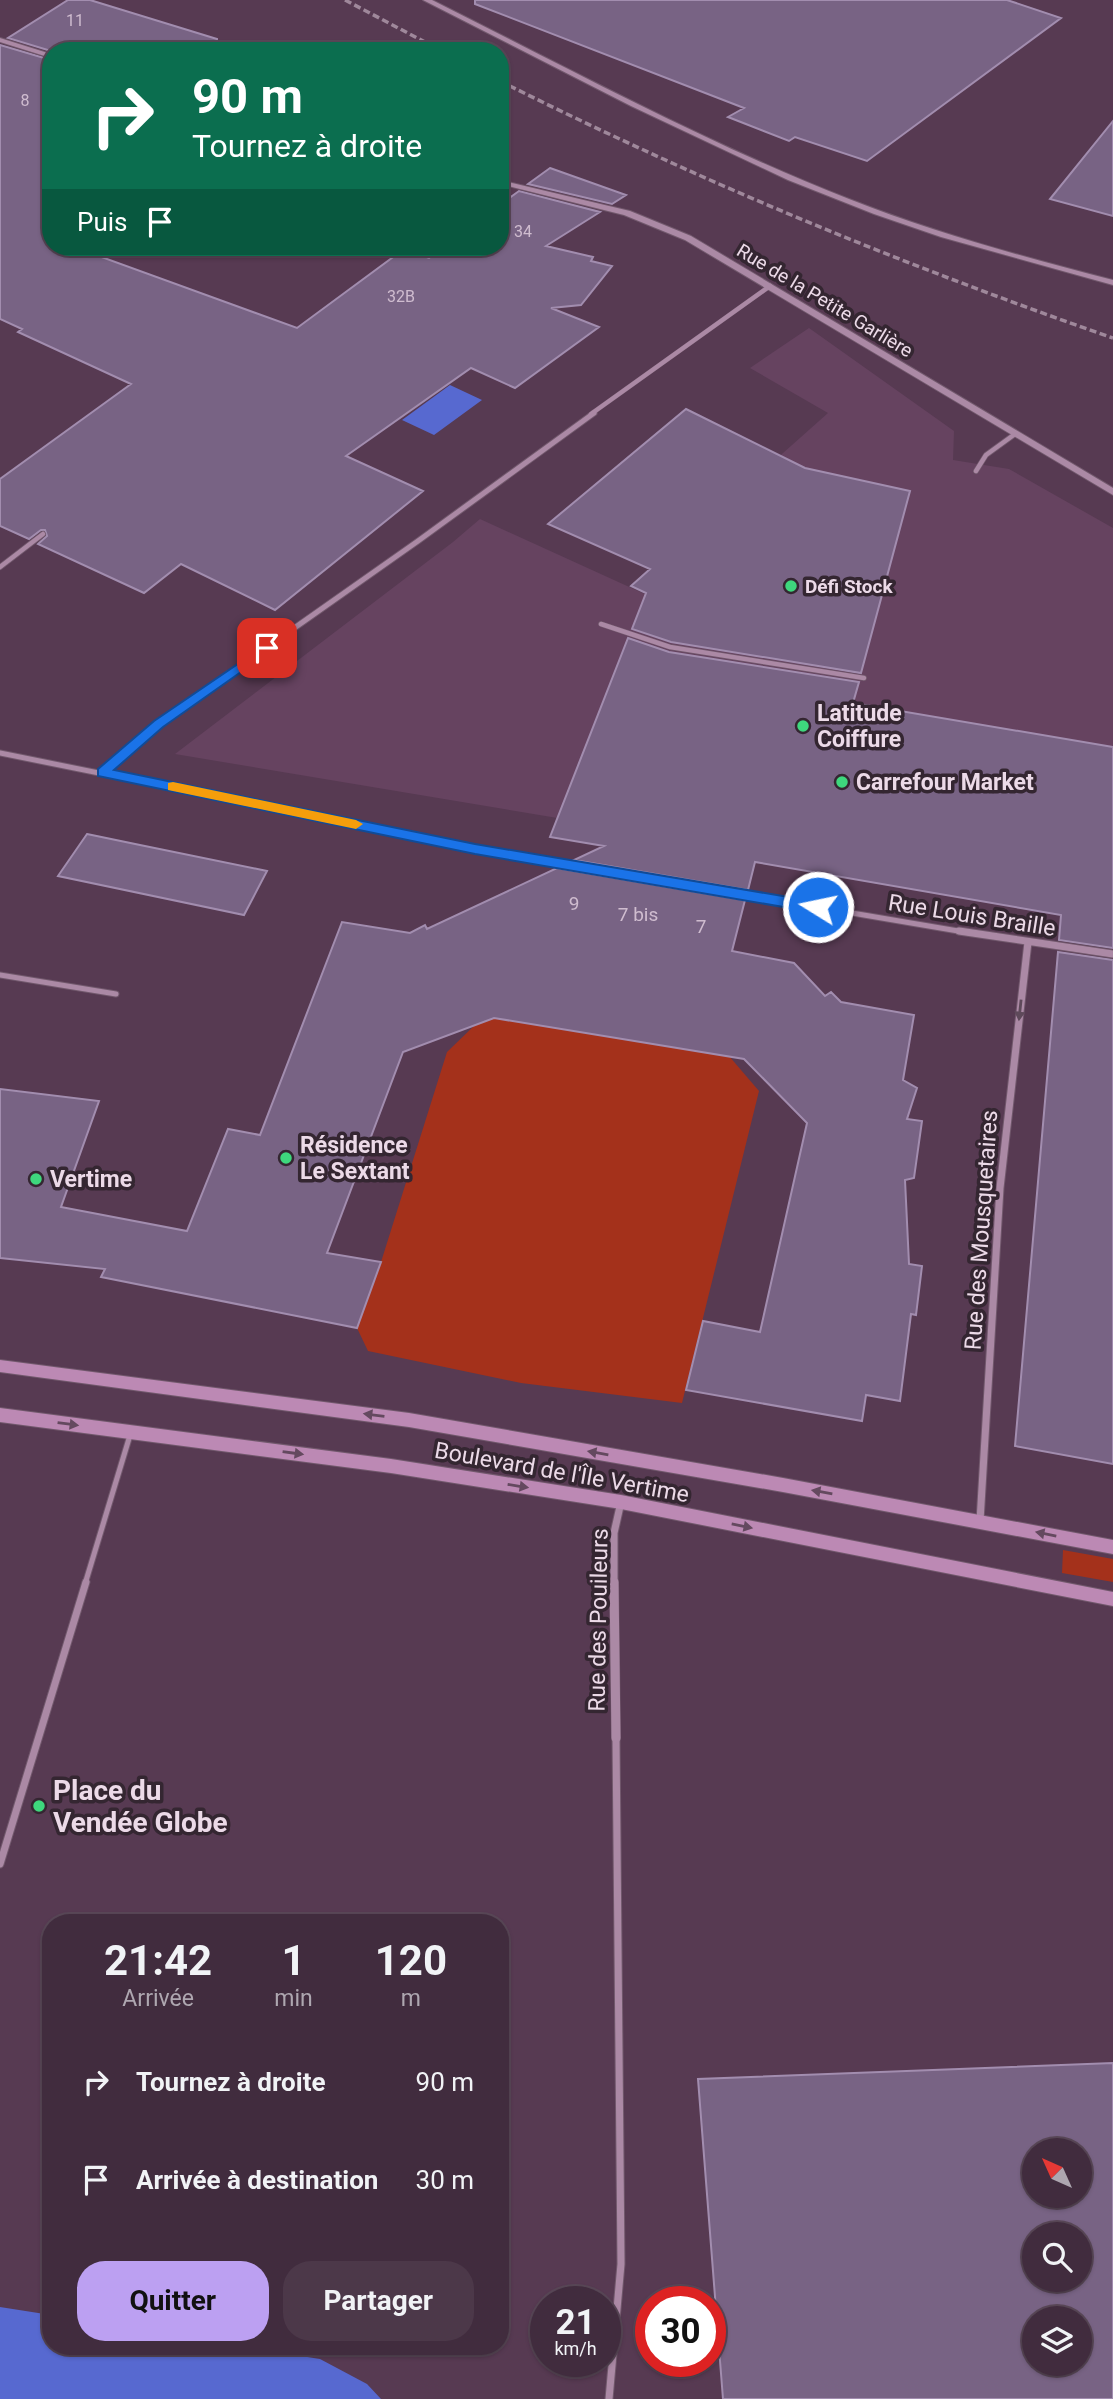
<!DOCTYPE html>
<html lang="fr">
<head>
<meta charset="utf-8">
<style>
  body { margin:0; font-family:Roboto,sans-serif; background:#4c3849; color:#f1f3f6; height:100vh; display:flex; flex-direction:column; font-size:26px; white-space:nowrap }
  * { box-sizing:border-box; margin:0 }
  p { font-size:23px; color:#aea7b0 }
  .icon { flex:none; width:38px; height:38px; fill:none; stroke:currentColor; stroke-width:2; stroke-linecap:round; stroke-linejoin:round }
  .map { position:relative; flex:1; overflow:hidden }
  .drawer { position:absolute; left:42px; top:1914px; width:467px; height:441px; display:flex; flex-direction:column; background:#412c3e; border-radius:28px; box-shadow:0 2px 5px #0004,0 0 0 2px #5a4858 }
  .drawer>* { flex:none }
  .guide { position:absolute; left:42px; top:42px; width:467px; height:214px; border-radius:28px; box-shadow:0 2px 5px #0004,0 0 0 2px #5a4858; background:#0b6e4f; color:#fff; overflow:hidden }
  .needle { width:46px; rotate:315deg }
  .tools { position:absolute; left:1022px; top:2138px; display:grid; gap:14px }
  .tools a { display:grid; place-items:center; width:70px; height:70px; border-radius:50%; background:#412c3e; box-shadow:0 2px 5px #0004,0 0 0 2px #5a4858; font-size:35px }
  .speed { position:absolute; left:530px; top:2286px; display:flex; gap:14px; font-size:35px; font-weight:700; text-align:center }
  .speed>* { display:grid; place-content:center; width:91px; height:91px; border-radius:50%; background:#412c3e; box-shadow:0 2px 5px #0004,0 0 0 2px #5a4858; line-height:1 }
  .speed small { font-size:18px; font-weight:400 }
  .speed .limit { border:10px solid #d22; background:#fff; color:#111 }
  .pin { position:absolute; display:grid; place-items:center; width:60px; height:60px; color:#fff; margin:-30px; border-radius:14px; box-shadow:0 4px 10px #0006 }
  .me { position:absolute; width:77px; margin:-38px; rotate:280deg; stroke-linejoin:round; filter:drop-shadow(0 0 5px #0008) }
  .turn { display:flex; align-items:center; gap:24px; height:147px; padding:0 35px; font-size:32px }
  .turn .icon { width:91px; height:91px; stroke-width:2.5 }
  .turn b { display:block; font-size:49px; line-height:60px }
  .then { display:flex; align-items:center; height:66px; padding:0 35px; background:#0003; gap:14px; font-size:26px }
  .eta { display:flex; justify-content:space-evenly; align-items:center; height:119px; text-align:center }
  .eta b { font-size:42px; font-weight:700; line-height:49px }
  .primary-button { display:flex; gap:14px; margin-top:auto; padding:14px 35px }
  .primary-button a { flex:1; height:80px; border-radius:28px; background:#bca0f2; color:#111; font-size:28px; font-weight:700; line-height:80px; text-align:center }
  .primary-button a+a { background:#4c3849; color:#f1f3f6 }
  ul { padding:0; list-style:none }
  li { display:flex; align-items:center; gap:21px; height:98px; padding:0 35px }
  li div { flex:1 }
  li b { display:block; font-size:26px }
  li em { font-style:normal }
  .map>svg:first-child { display:block }
</style>
</head>
<body>
<div class="map">
<svg width="1113" height="2399" viewBox="0 0 1113 2399">
  <rect width="100%" height="100%" fill="#573a52"/>
  <!-- built -->
  <path fill="#664360" d="M 809,328 L 954,431 L 953,460 L 1009,469 L 1113,528 L 1113,911 L 175,754 L 453,542 L 480,519 L 671,606 L 701,526 L 828,413 L 750,368 Z"/>
  <!-- green -->
  <path fill="#a4311b" d="M 493,1011 L 723,1049 L 759,1091 L 682,1403 L 521,1383 L 368,1351 L 357,1328 L 381,1262 L 447,1052 L 475,1025 Z
    M 1063,1550 L 1113,1559 L 1113,1582 L 1062,1573 Z"/>
  <!-- water -->
  <path fill="#5769d0" d="M 450,385 L 482,400 L 434,435 L 402,420 Z
    M 0,2307 L 51,2315 L 51,2347 L 245,2347 L 320,2359 L 367,2384 L 381,2399 L 0,2399 Z"/>
  <!-- building -->
  <path fill="#786384" stroke="#a28daf" stroke-width="2" fill-rule="evenodd" d="M 68,0 L 90,0 L 217,39 L 216,51 L 51,51 L 8,38 Z
    M 475,0 L 1007,0 L 1061,18 L 867,161 L 795,137 L 789,141 L 728,117 L 744,108 L 475,4 Z
    M 0,45 L 51,60 L 51,247 L 74,247 L 297,328 L 404,249 L 429,258 L 445,247 L 500,247 L 500,205 L 519,191 L 600,212 L 546,246 L 593,257 L 591,261 L 612,266 L 581,305 L 551,308 L 599,327 L 515,388 L 471,368 L 346,456 L 423,491 L 275,610 L 181,564 L 144,593 L 38,544 L 47,536 L 45,530 L 41,530 L 29,539 L 0,526 L 0,479 L 131,384 L 18,332 L 22,329 L 0,319 Z
    M 1113,121 L 1113,216 L 1050,199 Z
    M 550,168 L 626,195 L 612,204 L 528,184 Z
    M 686,409 L 805,468 L 910,491 L 861,673 L 671,642 L 632,629 L 646,593 L 631,586 L 650,569 L 548,524 Z
    M 628,638 L 669,652 L 859,682 L 853,703 L 1113,747 L 1113,948 L 1059,940 L 1061,915 L 755,862 L 748,890 L 574,860 L 604,846 L 550,837 Z
    M 87,834 L 140,845 L 267,871 L 244,915 L 58,876 Z
    M 557,868 L 745,900 L 732,951 L 794,963 L 825,996 L 831,992 L 841,1002 L 914,1015 L 903,1080 L 917,1088 L 907,1119 L 922,1121 L 914,1178 L 905,1180 L 909,1264 L 922,1266 L 916,1315 L 911,1314 L 900,1401 L 866,1395 L 862,1421 L 686,1390 L 703,1321 L 760,1332 L 807,1123 L 744,1059 L 494,1018 L 403,1052 L 327,1253 L 381,1262 L 357,1328 L 101,1277 L 105,1269 L 0,1258 L 0,1089 L 99,1101 L 61,1207 L 187,1231 L 228,1129 L 260,1135 L 342,922 L 410,933 L 425,925 L 427,929 Z
    M 1058,952 L 1113,960 L 1113,1464 L 1015,1446 Z
    M 1113,2063 L 1113,2399 L 723,2399 L 698,2079 ZM 1034,2151 L 1080,2151 L 1080,2196 L 1034,2196 ZM 1034,2235 L 1080,2235 L 1080,2280 L 1034,2280 ZM 1034,2319 L 1080,2319 L 1080,2364 L 1034,2364 Z"/>
  <g fill="none" stroke-linecap="round" stroke-linejoin="round">
    <defs>
      <path id="service-far2" d="M 976,471 L 986,455 L 1015,434
        M 0,567 L 43,534
        M 601,624 L 670,647 L 864,678"/>
      <path id="service-far1" d="M 0,975 L 116,994
        M 85,1584 L 131,1432"/>
      <path id="service" d="M 0,1864 L 86,1582
        M 609,2399 L 621,2264 L 616,1738"/>
      <path id="minor-far3" d="M 591,414 L 770,286"/>
      <path id="minor-far2" d="M 0,753 L 475,849 L 970,933
        M 102,772 L 158,724 L 418,541 L 594,413"/>
      <path id="minor-far1" d="M 959,931 L 1113,954
        M 980,1521 L 1000,1188 L 1028,942
        M 614,1584 L 614,1533 L 621,1502"/>
      <path id="minor" d="M 614,1582 L 616,1738"/>
      <path id="tertiary" d="M 423,0 L 432,0 C 570,69 706,143 849,199 C 935,233 1024,257 1113,280 L 1113,285 L 941,237 L 874,214 L 788,180 L 631,106 Z
        M 0,38 L 51,54 L 51,58 L 0,42 Z
        M 500,180 L 630,211 L 691,236 L 1113,488 L 1113,495 L 685,240 L 624,215 L 500,184 Z"/>
      <path id="secondary" d="M 0,1360 L 409,1413 L 783,1478 L 1113,1540 L 1113,1554 L 783,1492 L 409,1427 L 0,1372 Z
        M 0,1408 L 391,1459 L 621,1495 L 1113,1592 L 1113,1606 L 621,1509 L 391,1473 L 0,1422 Z"/>
    </defs>
    <!-- service-far2 casing -->
    <use href="#service-far2" stroke="#71586c" stroke-width="6"/>
    <!-- service-far1 casing -->
    <use href="#service-far1" stroke="#71586c" stroke-width="7"/>
    <!-- service casing -->
    <use href="#service" stroke="#71586c" stroke-width="9"/>
    <!-- minor-far3 casing -->
    <use href="#minor-far3" stroke="#71586c" stroke-width="5"/>
    <!-- minor-far2 casing -->
    <use href="#minor-far2" stroke="#71586c" stroke-width="7"/>
    <!-- minor-far1 casing -->
    <use href="#minor-far1" stroke="#71586c" stroke-width="9"/>
    <!-- minor casing -->
    <use href="#minor" stroke="#71586c" stroke-width="10"/>
    <!-- tertiary casing -->
    <use href="#tertiary" stroke="#71586c" stroke-width="2"/>
    <!-- secondary casing -->
    <use href="#secondary" stroke="#71586c" stroke-width="2"/>
    <!-- service-far2 -->
    <use href="#service-far2" stroke="#ab89a5" stroke-width="4.5"/>
    <!-- service-far1 -->
    <use href="#service-far1" stroke="#ab89a5" stroke-width="5"/>
    <!-- service -->
    <use href="#service" stroke="#ab89a5" stroke-width="7"/>
    <!-- minor-far3 -->
    <use href="#minor-far3" stroke="#ab89a5" stroke-width="4.5"/>
    <!-- minor-far2 -->
    <use href="#minor-far2" stroke="#ab89a5" stroke-width="5"/>
    <!-- minor-far1 -->
    <use href="#minor-far1" stroke="#ab89a5" stroke-width="7"/>
    <!-- minor -->
    <use href="#minor" stroke="#ab89a5" stroke-width="9"/>
    <!-- tertiary -->
    <use href="#tertiary" fill="#ab89a5" fill-rule="evenodd"/>
    <!-- secondary -->
    <use href="#secondary" fill="#bc89b4" fill-rule="evenodd"/>
    <!-- rail -->
    <path stroke="#9f889b" stroke-width="3.5" stroke-dasharray="7 3.5" stroke-linecap="butt" d="M 345,0 L 442,51
      M 500,81 C 699,181 903,265 1113,338"/>
  </g>
  <!-- one-way arrows -->
  <defs><path id="oneway-solid" d="M-6-.8H1V-3.2L6.5 0L1 3.2V.8H-6Z" transform="scale(1.75)"/></defs>
  <use fill="#5e495a" href="#oneway-solid" transform="translate(1020 1010) rotate(96)"/>
  <g fill="#64495f">
    <use href="#oneway-solid" transform="translate(374 1415) rotate(-173)"/>
    <use href="#oneway-solid" transform="translate(68 1424) rotate(7)"/>
    <use href="#oneway-solid" transform="translate(293 1453) rotate(8)"/>
    <use href="#oneway-solid" transform="translate(598 1453) rotate(-170)"/>
    <use href="#oneway-solid" transform="translate(518 1486) rotate(9)"/>
    <use href="#oneway-solid" transform="translate(822 1492) rotate(-170)"/>
    <use href="#oneway-solid" transform="translate(742 1526) rotate(11)"/>
    <use href="#oneway-solid" transform="translate(1046 1534) rotate(-169)"/>
  </g>
  <!-- route -->
  <path fill="#1a73e8" stroke="#114b97" stroke-width="2" d="M 267,644 L 271,645 L 271,651 L 163,727 L 114,770 L 475,844 L 818,902 L 825,907 L 818,913 L 475,854 L 98,776 L 98,769 L 154,721 Z"/>
  <!-- slow -->
  <path fill="#f59e0b" d="M 173,782 L 356,820 L 363,824 L 356,829 L 168,790 L 168,783 Z"/>
  <!-- markers -->
  <g fill="#3ed77d" stroke="#342631" stroke-width="2.5">
    <circle cx="791" cy="586" r="7"/>
    <circle cx="803" cy="726" r="7"/>
    <circle cx="842" cy="782" r="7"/>
    <circle cx="286" cy="1158" r="7"/>
    <circle cx="36" cy="1179" r="7"/>
    <circle cx="39" cy="1806" r="7"/>
  </g>
  <g text-anchor="middle" stroke-width="7" stroke-linejoin="round" paint-order="stroke">
    <!-- far-number labels -->
    <g font-size="16" fill="#cfbccf">
      <text x="75" y="26">11</text>
      <text x="25" y="106">8</text>
      <text x="523" y="237">34</text>
      <text x="401" y="302">32B</text>
    </g>
    <!-- far-street labels -->
    <g font-size="19" fill="#ecdae8" stroke="#342631">
      <text transform="translate(825 300) rotate(31)" y="7">Rue de la Petite Garlière</text>
    </g>
    <!-- far-poi labels -->
    <g font-size="19" font-weight="bold" fill="#ecdae8" stroke="#342631" text-anchor="start">
      <text x="805" y="593">Défi Stock</text>
    </g>
    <!-- number labels -->
    <g font-size="19" fill="#cfbccf">
      <text x="574" y="910">9</text>
      <text x="638" y="921">7 bis</text>
      <text x="701" y="933">7</text>
    </g>
    <!-- poi labels -->
    <g font-size="23" font-weight="bold" fill="#ecdae8" stroke="#342631" text-anchor="start">
      <text x="817" y="721">Latitude<tspan x="817" dy="26">Coiffure</tspan></text>
      <text x="856" y="790">Carrefour Market</text>
      <text x="300" y="1153">Résidence<tspan x="300" dy="26">Le Sextant</tspan></text>
      <text x="50" y="1187">Vertime</text>
    </g>
    <!-- street labels -->
    <g font-size="23" fill="#ecdae8" stroke="#342631">
      <text transform="translate(972 915) rotate(9)" y="8">Rue Louis Braille</text>
      <text transform="translate(981 1230) rotate(-86)" y="8">Rue des Mousquetaires</text>
      <text transform="translate(562 1472) rotate(10)" y="8">Boulevard de l'Île Vertime</text>
      <text transform="translate(598 1620) rotate(-89)" y="8">Rue des Pouileurs</text>
    </g>
    <!-- near-poi labels -->
    <g font-size="28" font-weight="bold" fill="#ecdae8" stroke="#342631" text-anchor="start">
      <text x="53" y="1800">Place du<tspan x="53" dy="32">Vendée Globe</tspan></text>
    </g>
  </g>
</svg>
<div class="tools">
<a><svg class="needle" viewBox="-14 -14 28 28"><path d="M0-13l5 13h-10z" fill="#e53935"/><path d="M0 13l5-13h-10z" fill="#aea7b0"/></svg></a>
<a><svg class="icon" aria-label="search" viewBox="0 0 24 24"><circle cx="10" cy="10" r="6"/><path d="M15 15l6 6"/></svg></a>
<a><svg class="icon" aria-label="layers" viewBox="0 0 24 24"><path d="M12 4l9 5-9 5-9-5zM3 14l9 5 9-5"/></svg></a>
</div>
<div class="speed"><div>21<small>km/h</small></div><div class="limit">30</div></div>
<div class="pin" style="left:267px;top:648px;background:#d93025"><svg class="icon" aria-label="arrive" viewBox="0 0 24 24"><path d="M6 21V4h12l-3 4 3 4H6"/></svg></div>
<svg class="me" style="left:818px;top:907px" viewBox="-20 -20 40 40"><circle r="17" fill="#1a73e8" stroke="#fff" stroke-width="3"/><path d="M0-11L8 9 0 5-8 9z" fill="#fff"/></svg>
<div class="guide">
<div class="turn"><svg class="icon" aria-label="right" viewBox="0 0 24 24"><path d="M7 20v-9h11M14 6l5 5-5 5"/></svg><div><b>90 m</b>Tournez à droite</div></div>
<div class="then">Puis<svg class="icon" aria-label="arrive" viewBox="0 0 24 24"><path d="M6 21V4h12l-3 4 3 4H6"/></svg></div>
</div>
<section class="drawer">
<div class="eta">
<div><b>21:42</b><p>Arrivée</p></div>
<div><b>1</b><p>min</p></div>
<div><b>120</b><p>m</p></div>
</div>
<ul>
<li><svg class="icon" aria-label="right" viewBox="0 0 24 24"><path d="M7 20v-9h11M14 6l5 5-5 5"/></svg><div><b>Tournez à droite</b></div><em>90 m</em></li>
<li><svg class="icon" aria-label="arrive" viewBox="0 0 24 24"><path d="M6 21V4h12l-3 4 3 4H6"/></svg><div><b>Arrivée à destination</b></div><em>30 m</em></li>
</ul>
<div class="primary-button"><a>Quitter</a><a>Partager</a></div>
</section>
</div>
</body>
</html>
